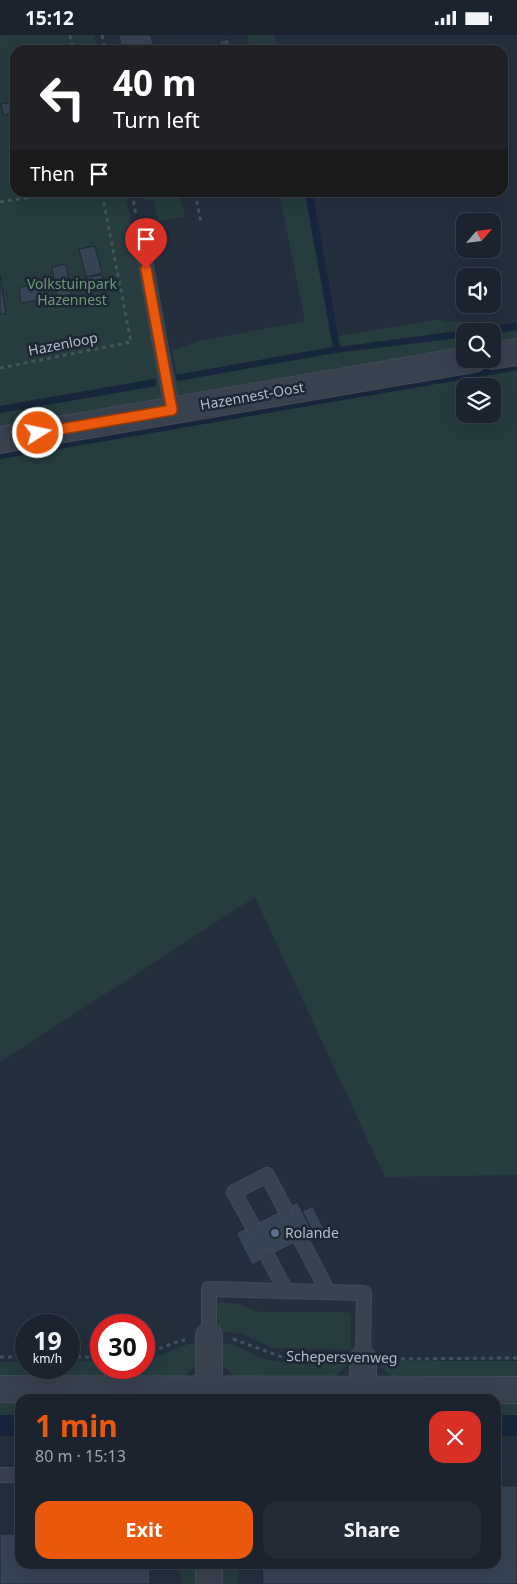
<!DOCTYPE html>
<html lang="en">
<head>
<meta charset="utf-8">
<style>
  body { margin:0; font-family:"Noto Sans",sans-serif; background:#242b36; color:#f1f3f6; height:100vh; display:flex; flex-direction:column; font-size:19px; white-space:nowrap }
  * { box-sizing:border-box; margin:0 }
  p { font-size:16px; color:#a0a4aa }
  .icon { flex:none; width:28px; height:28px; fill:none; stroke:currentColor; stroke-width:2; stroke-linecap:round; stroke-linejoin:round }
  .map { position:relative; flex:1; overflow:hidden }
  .drawer { position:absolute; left:15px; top:1359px; width:486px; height:175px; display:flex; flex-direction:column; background:#1b232e; border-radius:15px; box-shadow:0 5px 20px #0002,0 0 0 1px #39404a }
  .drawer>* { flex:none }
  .top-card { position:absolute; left:10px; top:10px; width:498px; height:152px; border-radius:15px; box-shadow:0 5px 20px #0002,0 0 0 1px #39404a; background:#202124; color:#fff; overflow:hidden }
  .needle { width:32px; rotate:62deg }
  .controls { position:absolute; left:456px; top:178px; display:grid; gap:10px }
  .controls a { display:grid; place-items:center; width:45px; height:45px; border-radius:10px; background:#1b232e; box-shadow:0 5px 20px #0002,0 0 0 1px #39404a; font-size:25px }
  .speed { position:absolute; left:15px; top:1279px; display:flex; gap:10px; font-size:25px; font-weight:700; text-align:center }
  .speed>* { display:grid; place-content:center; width:65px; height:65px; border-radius:50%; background:#1b232e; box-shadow:0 5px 20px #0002,0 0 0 1px #39404a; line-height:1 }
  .speed small { font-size:12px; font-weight:400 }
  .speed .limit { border:8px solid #d22; background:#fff; color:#111 }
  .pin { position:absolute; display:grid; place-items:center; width:42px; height:42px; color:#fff; margin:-51px -21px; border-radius:50% 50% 50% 0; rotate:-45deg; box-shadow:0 0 5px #0007 }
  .pin .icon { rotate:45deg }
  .me { position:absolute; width:55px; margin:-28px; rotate:80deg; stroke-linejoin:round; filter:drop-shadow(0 0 4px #0008) }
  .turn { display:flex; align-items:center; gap:18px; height:105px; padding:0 20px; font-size:22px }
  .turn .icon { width:65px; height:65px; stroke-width:2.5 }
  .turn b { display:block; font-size:35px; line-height:42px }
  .then { display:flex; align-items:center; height:48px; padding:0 20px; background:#0003; gap:10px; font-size:19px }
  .round { display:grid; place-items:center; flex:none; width:52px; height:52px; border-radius:15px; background:#242b36 }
  .summary { display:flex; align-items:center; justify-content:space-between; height:85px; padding:0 20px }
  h1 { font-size:30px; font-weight:700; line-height:38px; color:#ea580c }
  .action { display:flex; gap:10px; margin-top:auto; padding:10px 20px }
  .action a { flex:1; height:58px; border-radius:15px; background:#ea580c; color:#fff; font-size:20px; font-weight:700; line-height:58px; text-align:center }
  .action a+a { background:#242b36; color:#f1f3f6 }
  .status { display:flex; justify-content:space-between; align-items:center; height:35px; padding:0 25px; background:#1b232e; direction:ltr }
  .status svg { height:14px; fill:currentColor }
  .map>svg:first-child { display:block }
</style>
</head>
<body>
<div class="status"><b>15:12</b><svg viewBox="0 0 49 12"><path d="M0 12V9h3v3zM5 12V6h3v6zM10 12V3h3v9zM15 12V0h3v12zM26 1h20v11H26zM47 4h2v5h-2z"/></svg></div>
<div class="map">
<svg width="517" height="1549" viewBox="0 0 517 1549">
  <rect width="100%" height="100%" fill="#242f3e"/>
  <!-- green -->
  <path fill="#263c3f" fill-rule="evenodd" d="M 0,0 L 94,0 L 97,15 L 15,15 L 15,158 L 125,158 L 162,347 L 160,347 L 162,359 L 160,366 L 0,398 L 0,378 L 156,351 L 154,344 L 0,371 Z
    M 247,0 L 274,0 L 277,15 L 250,15 Z
    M 138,158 L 180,158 L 185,181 L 158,186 L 153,164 L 144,166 L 143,160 L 139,160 Z
    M 279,158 L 305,158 L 333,312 L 177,340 L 172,315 L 200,306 L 305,286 Z
    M 436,285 L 500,290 L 340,312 L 338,301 Z
    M 517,295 L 517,310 L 493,314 L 492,299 Z
    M 465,302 L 465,318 L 179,367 L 174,357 L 172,341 L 176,340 L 177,346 L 335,318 Z
    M 517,335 L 517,1140 L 385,1142 L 255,862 L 0,1027 L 0,424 ZM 465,351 L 492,351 L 492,379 L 465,379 Z
    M 221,1267 L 240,1269 L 257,1277 L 347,1277 L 351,1279 L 351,1315 L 272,1313 L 242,1299 L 218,1296 L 217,1270 Z
    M 200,1308 L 199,1326 L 184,1343 L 0,1343 L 0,1327 L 26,1327 L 26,1332 L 69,1332 L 69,1326 L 101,1326 L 101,1332 L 144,1332 L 144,1326 C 164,1322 178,1308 200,1308 Z
    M 218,1308 C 243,1308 248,1320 269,1325 C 290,1329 327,1326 351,1326 L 335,1342 L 235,1342 L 219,1327 Z
    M 376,1326 L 517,1326 L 517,1343 L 391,1342 Z
    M 0,1367 L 20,1367 L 20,1380 L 0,1380 Z
    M 496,1367 L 517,1367 L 517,1380 L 496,1380 Z
    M 180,1529 L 198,1529 L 198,1549 L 181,1549 Z
    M 222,1529 L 239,1529 L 238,1549 L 222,1549 Z"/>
  <!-- water -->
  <path fill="#17263c" d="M 305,158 L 313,158 L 340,312 L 517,288 L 517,295 L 493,299 L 492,296 L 465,296 L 465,302 L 334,318 L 177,346 L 176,340 L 333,312 Z
    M 517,328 L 517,335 L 0,424 L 0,417 Z
    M 155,344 L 156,351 L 0,378 L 0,371 Z
    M 0,1380 L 20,1380 L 20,1401 L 0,1401 Z
    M 496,1380 L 517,1380 L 517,1401 L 496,1401 Z"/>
  <!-- building -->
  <path fill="#364354" stroke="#1f2835" d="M 119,0 L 151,0 L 154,15 L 122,15 Z
    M 229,4 L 231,15 L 221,15 L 219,6 Z
    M 12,67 L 14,78 L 3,80 L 1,69 Z
    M 200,158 L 216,158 L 217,161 L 201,164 Z
    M 95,211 L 102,238 L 86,242 L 79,214 Z
    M 66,229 L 71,259 L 57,262 L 52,232 Z
    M 0,240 L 6,279 L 0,279 Z
    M 102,240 L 104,254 L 88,257 L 86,242 Z
    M 38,250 L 39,265 L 21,268 L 19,252 Z
    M 298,1167 L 313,1199 L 252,1230 L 236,1198 Z
    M 313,1171 L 326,1198 L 316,1203 L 302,1176 Z
    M 496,1451 L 517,1451 L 517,1549 L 263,1549 L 262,1529 L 496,1529 Z
    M 0,1499 L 20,1499 L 20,1529 L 150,1529 L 150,1549 L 0,1549 Z"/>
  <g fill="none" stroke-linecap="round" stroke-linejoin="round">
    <defs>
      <path id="service" d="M 140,197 L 172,375
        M 252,1190 L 234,1157 L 267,1140 L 285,1174
        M 301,1205 L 328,1257
        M 268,1222 L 286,1256
        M 209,1301 L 209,1254 L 364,1258 L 363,1324
        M 0,1440 L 20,1440"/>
      <path id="minor" d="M 492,321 L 517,317
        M 0,405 L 474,324
        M 209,1301 L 209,1364
        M 0,1354 L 517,1355
        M 363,1354 L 363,1324
        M 209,1549 L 209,1529"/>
    </defs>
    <!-- service casing -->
    <use href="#service" stroke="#414a57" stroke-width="16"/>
    <!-- minor casing -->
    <use href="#minor" stroke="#414a57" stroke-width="28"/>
    <!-- path -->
    <path stroke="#3f5557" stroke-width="3" stroke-dasharray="4 4" stroke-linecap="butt" d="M 70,0 L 73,15
      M 102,0 L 105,15
      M 132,158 L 136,180
      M 195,158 L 201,187
      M 0,167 L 56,158
      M 0,333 L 131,307 L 102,158
      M 233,1304 L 282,1322 L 339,1323
      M 144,1319 C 158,1316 171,1307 185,1305
      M 0,1322 L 26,1322
      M 69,1322 L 101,1322
      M 385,1324 L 517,1323"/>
    <!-- service -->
    <use href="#service" stroke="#38414e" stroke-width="14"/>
    <!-- minor -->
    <use href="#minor" stroke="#38414e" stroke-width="26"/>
  </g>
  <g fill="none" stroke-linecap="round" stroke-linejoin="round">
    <defs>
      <path id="route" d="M 38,398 L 172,375 L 146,234"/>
    </defs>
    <!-- route casing -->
    <use href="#route" stroke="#983908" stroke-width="12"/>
    <!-- route -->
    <use href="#route" stroke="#ea580c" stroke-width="9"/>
  </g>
  <!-- markers -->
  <circle fill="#5c6f8a" stroke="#1d2633" stroke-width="2" cx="275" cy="1198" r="5"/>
  <g text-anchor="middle" stroke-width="5" stroke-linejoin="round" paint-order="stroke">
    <!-- park labels -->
    <g font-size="14" fill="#6b9a76" stroke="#1d2633">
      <text x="72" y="254">Volkstuinpark<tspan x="72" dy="16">Hazennest</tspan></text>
    </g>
    <!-- street labels -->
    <g font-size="14" fill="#b4bcc9" stroke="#1d2633">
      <text transform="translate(63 309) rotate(-11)" y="5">Hazenloop</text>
      <text transform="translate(252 361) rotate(-10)" y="5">Hazennest-Oost</text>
      <text transform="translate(342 1322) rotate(1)" y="5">Schepersvenweg</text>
    </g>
    <!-- poi labels -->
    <g font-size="14" fill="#b4bcc9" stroke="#1d2633" text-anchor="start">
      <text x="285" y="1203">Rolande</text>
    </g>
  </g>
</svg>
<div class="controls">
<a><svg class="needle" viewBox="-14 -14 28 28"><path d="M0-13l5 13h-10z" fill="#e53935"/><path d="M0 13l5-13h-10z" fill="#a0a4aa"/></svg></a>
<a><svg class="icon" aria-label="sound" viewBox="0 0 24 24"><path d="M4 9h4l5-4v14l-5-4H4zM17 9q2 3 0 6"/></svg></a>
<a><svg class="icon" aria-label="search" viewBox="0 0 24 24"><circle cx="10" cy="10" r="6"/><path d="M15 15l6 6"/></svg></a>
<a><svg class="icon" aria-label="layers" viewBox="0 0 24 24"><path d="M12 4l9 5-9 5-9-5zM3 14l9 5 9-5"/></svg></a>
</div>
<div class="speed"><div>19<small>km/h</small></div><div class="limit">30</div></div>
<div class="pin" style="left:146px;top:234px;background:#d93025"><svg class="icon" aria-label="arrive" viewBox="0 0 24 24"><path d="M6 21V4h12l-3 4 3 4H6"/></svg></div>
<svg class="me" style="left:38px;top:398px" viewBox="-20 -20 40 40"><circle r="17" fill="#ea580c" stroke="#fff" stroke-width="3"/><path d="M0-11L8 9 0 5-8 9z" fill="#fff"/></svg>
<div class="top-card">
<div class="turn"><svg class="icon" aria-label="left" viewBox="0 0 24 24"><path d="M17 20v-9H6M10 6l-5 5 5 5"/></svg><div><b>40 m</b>Turn left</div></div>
<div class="then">Then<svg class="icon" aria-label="arrive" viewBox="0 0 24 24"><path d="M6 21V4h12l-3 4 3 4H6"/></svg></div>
</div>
<section class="drawer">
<div class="summary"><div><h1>1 min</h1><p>80 m · 15:13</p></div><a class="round" style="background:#d93025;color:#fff"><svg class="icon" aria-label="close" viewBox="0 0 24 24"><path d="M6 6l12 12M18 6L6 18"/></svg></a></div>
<div class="action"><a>Exit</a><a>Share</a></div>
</section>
</div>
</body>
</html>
